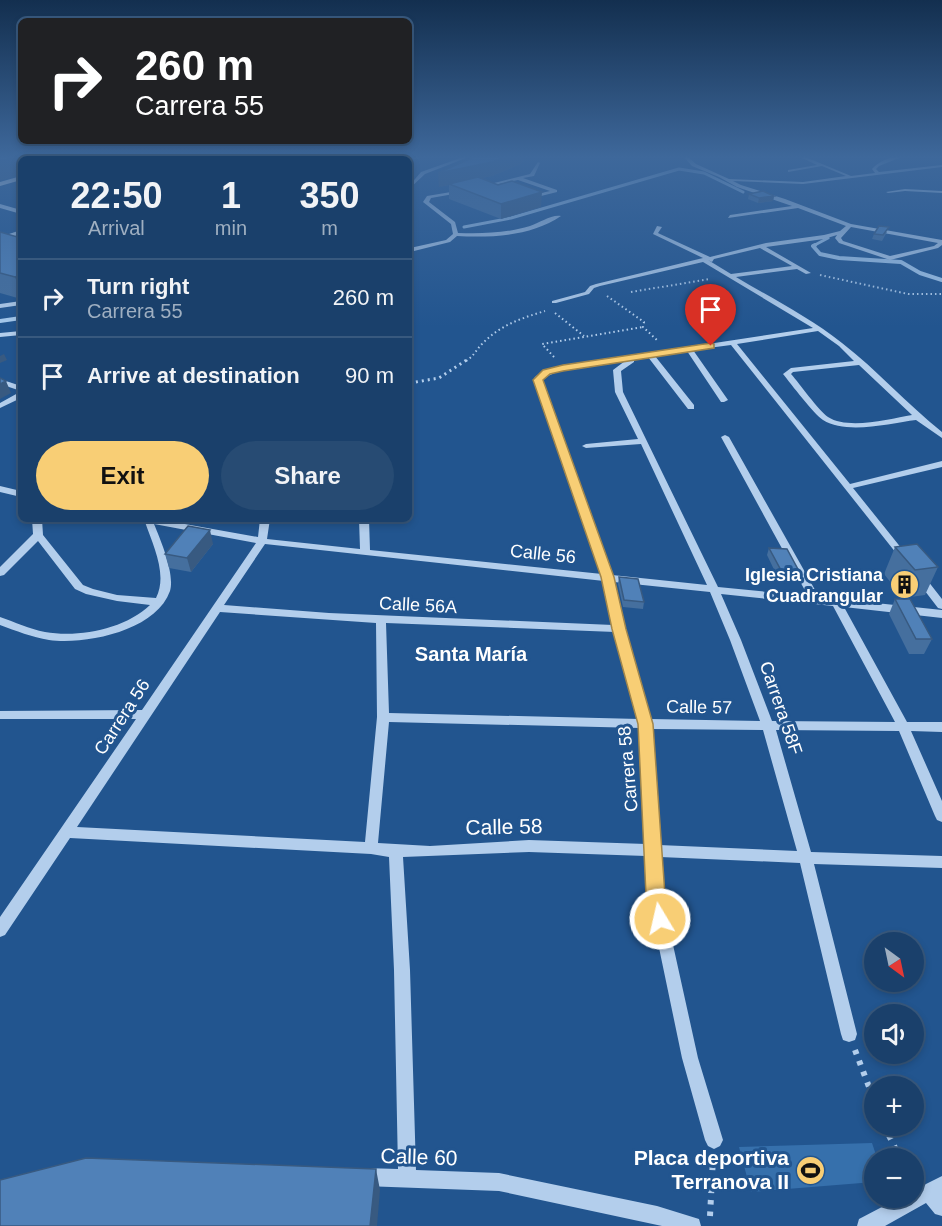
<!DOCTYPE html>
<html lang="en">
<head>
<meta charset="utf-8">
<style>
  body { margin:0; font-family:Helvetica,sans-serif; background:#274b73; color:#f1f3f6; height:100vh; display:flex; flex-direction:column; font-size:22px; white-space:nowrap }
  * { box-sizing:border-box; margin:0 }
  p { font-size:20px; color:#9fafc1 }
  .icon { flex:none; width:33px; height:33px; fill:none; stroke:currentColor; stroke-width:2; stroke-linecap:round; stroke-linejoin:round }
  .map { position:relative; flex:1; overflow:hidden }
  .details { position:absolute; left:18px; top:156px; width:394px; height:366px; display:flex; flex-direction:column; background:#1a406b; border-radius:9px; box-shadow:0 3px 9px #0003,0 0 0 2px #38597e }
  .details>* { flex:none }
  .guide { position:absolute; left:18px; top:18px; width:394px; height:126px; border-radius:9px; box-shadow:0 3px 9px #0003,0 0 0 2px #38597e; background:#202124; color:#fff; overflow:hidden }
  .needle { width:39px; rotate:147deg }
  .controls { position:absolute; left:864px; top:932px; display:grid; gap:12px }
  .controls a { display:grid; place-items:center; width:60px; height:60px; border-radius:50%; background:#1a406b; box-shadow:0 3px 9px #0003,0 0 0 2px #38597e; font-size:30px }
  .pin { position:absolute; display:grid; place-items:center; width:51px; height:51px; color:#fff; margin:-62px -26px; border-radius:50% 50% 50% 0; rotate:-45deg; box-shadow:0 0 6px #0007 }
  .pin .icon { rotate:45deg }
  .me { position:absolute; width:66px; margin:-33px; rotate:351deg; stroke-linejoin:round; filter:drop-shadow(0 0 4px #0008) }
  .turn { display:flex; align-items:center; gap:21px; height:126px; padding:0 18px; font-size:27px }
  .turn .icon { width:78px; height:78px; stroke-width:2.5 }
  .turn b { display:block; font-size:42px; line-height:51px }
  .eta { display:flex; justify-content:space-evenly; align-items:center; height:102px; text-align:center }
  .eta b { font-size:36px; font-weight:700; line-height:42px }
  .action { display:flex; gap:12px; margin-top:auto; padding:12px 18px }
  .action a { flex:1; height:69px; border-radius:36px; background:#f8ce75; color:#111; font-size:24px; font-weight:700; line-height:69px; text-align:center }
  .action a+a { background:#274b73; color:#f1f3f6 }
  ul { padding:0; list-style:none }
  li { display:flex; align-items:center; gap:18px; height:78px; padding:0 18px; border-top:2px solid #38597e }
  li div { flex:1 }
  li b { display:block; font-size:22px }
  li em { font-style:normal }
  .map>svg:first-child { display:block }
</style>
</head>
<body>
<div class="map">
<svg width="942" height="1226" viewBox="0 0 942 1226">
  <rect width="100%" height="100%" fill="#22558f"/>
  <!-- green -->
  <path fill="#3670ac" d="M 872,1143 L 877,1158 L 874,1158 L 874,1182 L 751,1192 L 739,1147 Z"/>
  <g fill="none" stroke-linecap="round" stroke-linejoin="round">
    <!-- stream-far1 -->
    <path stroke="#a7caed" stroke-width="3" d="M 407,159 L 421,156
      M 464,227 L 511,218 L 679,169 L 704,173 L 743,192
      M 813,246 L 828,238"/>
    <!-- stream -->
    <path stroke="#a7caed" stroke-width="4" d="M 815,245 L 813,246 L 820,254 L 839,258 L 901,262 L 920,273 L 942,280
      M 0,321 L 21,318"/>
    <!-- path-far2 -->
    <path stroke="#b3ceec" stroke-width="2" stroke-dasharray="1.5 3" stroke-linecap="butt" d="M 820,275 L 908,294 L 942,294
      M 631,292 L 710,279
      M 607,296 L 644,322 L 643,327 L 658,341
      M 555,313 L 584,336
      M 554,357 L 542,344 L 643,327
      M 466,361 C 474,356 476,350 482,344 C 500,325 522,318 545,311"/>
    <!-- path-far1 -->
    <path stroke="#b3ceec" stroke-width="3" stroke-dasharray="2 4" stroke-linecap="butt" d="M 410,383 L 439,378 L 468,359"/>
    <!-- path -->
    <path stroke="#b3ceec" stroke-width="6" stroke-dasharray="4.5 7" stroke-linecap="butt" d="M 855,1050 L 874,1100
      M 884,1125 L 900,1158
      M 710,1216 L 713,1158"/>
    <!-- minor -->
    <path fill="#b3ceec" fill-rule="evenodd" d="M 241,156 L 246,156 L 239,159 L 233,159 Z
      M 283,156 L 290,156 L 303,159 L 294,159 Z
      M 385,156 L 390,156 L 384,159 L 378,159 Z
      M 466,156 L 471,156 L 425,174 L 410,188 L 410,185 L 421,172 Z
      M 683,156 L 687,156 L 696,164 L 729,179 L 803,182 L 846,176 L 822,166 L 788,172 L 788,170 L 817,165 L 798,156 L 803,156 L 851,176 L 875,173 L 872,169 C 878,161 894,155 904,156 L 879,166 L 876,169 L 879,172 L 942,165 L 942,167 L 803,184 L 733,181 L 741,185 L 785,199 L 851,224 L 942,240 L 942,245 L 938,248 L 890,260 L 839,243 L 835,238 L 837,235 L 824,239 L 766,247 L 811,273 L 806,274 L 797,269 L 736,277 C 771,298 809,317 842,343 C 877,370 907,404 942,432 L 942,438 L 916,420 C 891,423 847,435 823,420 C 814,414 791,384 783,374 L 791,368 L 854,361 L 839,346 L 818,331 L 737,344 L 850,484 L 942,461 L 942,467 L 853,488 L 906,554 L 908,556 L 906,558 L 900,558 L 731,345 L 693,350 L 728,400 L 724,402 L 721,402 L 687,351 L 655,356 L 694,405 L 694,409 L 688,409 L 648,357 L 634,359 L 634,362 L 621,371 L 623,392 L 718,587 L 808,596 L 721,437 L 725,435 L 729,437 L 819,597 L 942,610 L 942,618 L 844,607 L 907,722 L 942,722 L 942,732 L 911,731 L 942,801 L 942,822 L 937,820 L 935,816 L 899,731 L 776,730 L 811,852 L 942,856 L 942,868 L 814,864 L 857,1034 L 855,1040 L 849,1042 L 843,1040 L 841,1034 L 800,863 L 660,857 L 662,895 L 698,1058 L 723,1140 L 720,1146 L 714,1149 L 708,1146 L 705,1140 L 682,1058 L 648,895 L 646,856 L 529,852 L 403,857 L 410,970 L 416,1170 L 499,1173 L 657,1206 L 699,1219 L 701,1226 L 662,1226 L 499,1191 L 364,1186 L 358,1183 L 355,1177 L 358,1171 L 364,1168 L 398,1169 L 394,970 L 389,857 L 371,854 L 70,838 L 5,935 L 0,937 L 0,917 L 136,719 L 0,719 L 0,711 L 142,710 L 256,543 L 154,524 C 161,541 175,574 170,591 C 156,631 85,645 49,640 C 32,637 16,631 0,625 L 0,617 C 15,622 29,629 45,632 C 79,638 125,629 150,605 L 117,601 L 86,594 L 75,589 L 38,541 L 4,575 L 0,576 L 0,567 L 33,534 L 32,519 L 42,519 L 43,535 L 83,585 L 93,589 L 117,595 L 156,598 C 168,575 153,545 145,522 L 137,519 L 157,519 L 258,537 L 260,519 L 270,519 L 267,539 L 360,549 L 359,519 L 369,519 L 370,550 L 602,574 L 534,379 L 535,377 L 544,370 L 563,366 L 813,328 L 703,262 L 600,286 L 594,288 L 589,294 L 556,303 L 552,303 L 552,301 L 585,292 L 590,286 L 596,284 L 703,258 L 653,234 L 657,226 L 662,227 L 658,233 L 660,234 L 710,257 L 766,243 L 824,235 L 840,231 L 846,226 L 798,208 L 728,218 L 730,215 L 792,206 L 737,187 L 719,177 L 692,166 ZM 851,227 L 938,243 L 934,246 L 890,256 L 843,241 L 841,238 ZM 760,248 L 792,266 L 731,274 L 708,260 L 712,262 L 714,259 ZM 625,361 L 613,370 L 615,392 L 638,439 L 586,444 L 582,446 L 586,448 L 641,444 L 707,585 L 612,575 L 542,380 C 559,366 603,364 625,361 ZM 859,365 L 912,415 C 890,419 848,430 828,417 C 818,410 800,384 791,374 L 793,372 ZM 265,544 L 604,581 L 613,625 L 329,613 L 224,605 ZM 614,582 L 710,592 L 730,640 L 760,721 L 651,719 L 624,629 ZM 721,594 L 833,606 L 895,722 L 772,721 L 741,640 ZM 220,612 L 376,623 L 377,717 L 365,842 L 77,827 ZM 386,623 L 615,632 L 639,719 L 389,713 ZM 389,722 L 640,728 L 646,844 L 529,840 L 430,846 L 378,843 ZM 652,729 L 763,730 L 797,851 L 659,845 Z
      M 538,162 L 540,163 L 534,176 L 523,178 L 557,190 L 557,192 L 537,197 L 529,194 L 531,193 L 537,194 L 550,191 L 518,180 L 484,187 L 482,186 L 530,174 Z
      M 905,189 L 942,191 L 942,193 L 905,191 L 888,193 L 886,192 Z
      M 463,190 L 465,192 L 431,198 L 429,202 L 455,222 L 458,233 C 482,234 507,233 530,226 C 539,223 552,214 561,216 C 532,236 491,238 457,236 L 450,242 L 410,252 L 410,248 L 446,240 L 453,234 L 451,224 L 423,202 L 427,196 Z
      M 0,204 L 21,210 L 21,214 L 0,208 Z
      M 21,230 L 21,234 L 0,241 L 0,237 Z
      M 21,301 L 21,305 L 0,308 L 0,304 Z
      M 21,331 L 21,335 L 0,337 L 0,333 Z
      M 0,379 L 21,386 L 21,391 L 0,384 Z
      M 18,393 L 21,393 L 21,398 L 0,408 L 0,403 Z
      M 0,486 L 21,491 L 21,497 L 0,492 Z
      M 920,575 L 924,576 L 942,599 L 942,609 L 938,608 L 915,578 Z
      M 942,1176 L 942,1216 L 935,1214 L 926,1203 L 885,1226 L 857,1226 L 859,1219 L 901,1197 L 914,1197 L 914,1190 Z"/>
    <!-- major -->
    <path fill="#f8fbff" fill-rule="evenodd" d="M 21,176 L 21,180 L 0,186 L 0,182 Z"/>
  </g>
  <!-- wall -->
  <path fill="#456f9e" d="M 523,163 L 492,176 L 481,178 L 541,207 L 501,219 L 449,199 L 449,185 L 439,187 Z
    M 749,194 L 774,196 L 773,201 L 758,203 L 748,199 Z
    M 0,232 L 21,238 L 21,299 L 0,293 Z
    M 887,232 L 882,241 L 872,239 L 874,234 Z
    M 213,544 L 191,572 L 169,568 L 165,554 Z
    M 895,547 L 938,567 L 925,595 L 903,598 L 884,574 Z
    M 769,548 L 800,573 L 798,580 L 779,580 L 767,555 Z
    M 619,577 L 644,602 L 643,609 L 623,607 L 618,584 Z
    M 895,599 L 932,639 L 924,654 L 909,654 L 889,614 Z"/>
  <!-- shaded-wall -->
  <path fill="#385a81" d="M 20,156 L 65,156 L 66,159 L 21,159 L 21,175 L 0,181 L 0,161 Z
    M 508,156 L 524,156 L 523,163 L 492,176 L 439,187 L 438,173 Z
    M 542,192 L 541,207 L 501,219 L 501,204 Z
    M 774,196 L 773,201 L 758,203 L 759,198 Z
    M 21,275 L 21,293 L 15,277 Z
    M 4,354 L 7,360 L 0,363 L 0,356 Z
    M 6,381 L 11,393 L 0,399 L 0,384 Z
    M 210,530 L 213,544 L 191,572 L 187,558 Z
    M 376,1169 L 380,1190 L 377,1226 L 370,1226 Z"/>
  <!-- building -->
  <path fill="#5081b8" stroke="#385a81" stroke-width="1.5" d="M 0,156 L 20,156 L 0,161 Z
    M 476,156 L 508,156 L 492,162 L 438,173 Z
    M 478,177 L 498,185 L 512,181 L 542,192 L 501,204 L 449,184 Z
    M 763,191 L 774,196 L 759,198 L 749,194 Z
    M 879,226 L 889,227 L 883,235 L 874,234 Z
    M 0,232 L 21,238 L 21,275 L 15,277 L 0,273 Z
    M 0,378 L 6,381 L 0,384 Z
    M 188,526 L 210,530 L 187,558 L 165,554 Z
    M 917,544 L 938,567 L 915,570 L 895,547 Z
    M 769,548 L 787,549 L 800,573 L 782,572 Z
    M 619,577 L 638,579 L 644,602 L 624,600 Z
    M 895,599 L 910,599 L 932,639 L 916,639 Z
    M 86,1158 L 376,1169 L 370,1226 L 0,1226 L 0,1180 Z"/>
  <!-- sky -->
  <linearGradient id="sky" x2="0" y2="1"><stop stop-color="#132f4f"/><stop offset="0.48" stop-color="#3e689b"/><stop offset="1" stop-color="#3e689b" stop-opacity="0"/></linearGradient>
  <rect width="942" height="327" fill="url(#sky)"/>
  <!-- route -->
  <path fill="#f8ce75" stroke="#a1864c" stroke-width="1.5" d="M 711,343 L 714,344 L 714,348 L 563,371 L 550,374 L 543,380 L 614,577 L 626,629 L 653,724 L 665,895 L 669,919 L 667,925 L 660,927 L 653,925 L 646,895 L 638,724 L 612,629 L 601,577 L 533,380 L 543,370 L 563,365 Z"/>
  <!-- icons -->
  <defs>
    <symbol id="building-disc" viewBox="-11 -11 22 22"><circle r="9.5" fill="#f8ce75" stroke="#22558f"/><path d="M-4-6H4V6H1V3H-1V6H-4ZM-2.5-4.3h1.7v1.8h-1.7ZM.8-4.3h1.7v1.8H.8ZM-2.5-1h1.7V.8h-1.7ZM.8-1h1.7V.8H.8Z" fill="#111"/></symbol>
    <symbol id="stadium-disc" viewBox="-11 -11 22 22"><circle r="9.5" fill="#f8ce75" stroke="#22558f"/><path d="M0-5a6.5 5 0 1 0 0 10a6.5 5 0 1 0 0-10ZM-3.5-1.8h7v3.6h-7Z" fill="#111"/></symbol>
  </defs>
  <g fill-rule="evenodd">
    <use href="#building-disc" x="888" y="568" width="33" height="33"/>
    <use href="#stadium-disc" x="794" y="1154" width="33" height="33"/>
  </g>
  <g text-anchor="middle" stroke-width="6" stroke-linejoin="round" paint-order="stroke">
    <!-- street labels -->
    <g font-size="18" fill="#fff" stroke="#22558f">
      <text transform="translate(543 554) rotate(6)" y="6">Calle 56</text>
      <text transform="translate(418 605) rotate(3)" y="6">Calle 56A</text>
      <text transform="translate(699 707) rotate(1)" y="6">Calle 57</text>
      <text transform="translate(781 708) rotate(71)" y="6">Carrera 58F</text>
      <text transform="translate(122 717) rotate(-57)" y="6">Carrera 56</text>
      <text transform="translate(628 769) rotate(-95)" y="6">Carrera 58</text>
    </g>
    <!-- poi labels -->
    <g font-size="18" font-weight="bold" fill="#fff" stroke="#22558f" text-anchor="end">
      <text x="883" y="581">Iglesia Cristiana<tspan x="883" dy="21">Cuadrangular</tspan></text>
    </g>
    <!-- neighbourhood labels -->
    <g font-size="20" font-weight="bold" fill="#fff" stroke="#22558f">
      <text x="471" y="661">Santa María</text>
    </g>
    <!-- near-street labels -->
    <g font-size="21" fill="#fff" stroke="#22558f">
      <text transform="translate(504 827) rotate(-1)" y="7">Calle 58</text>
      <text transform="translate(419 1157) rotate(2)" y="7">Calle 60</text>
    </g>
    <!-- near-poi labels -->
    <g font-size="21" font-weight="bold" fill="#fff" stroke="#22558f" text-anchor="end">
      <text x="789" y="1165">Placa deportiva<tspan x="789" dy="24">Terranova II</tspan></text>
    </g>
  </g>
</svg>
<div class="controls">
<a><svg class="needle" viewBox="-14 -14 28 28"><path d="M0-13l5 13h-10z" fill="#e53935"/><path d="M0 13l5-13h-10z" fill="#9fafc1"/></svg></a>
<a><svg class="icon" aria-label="sound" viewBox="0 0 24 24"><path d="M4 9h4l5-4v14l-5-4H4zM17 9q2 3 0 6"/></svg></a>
<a>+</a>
<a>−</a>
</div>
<div class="pin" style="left:711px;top:346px;background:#d93025"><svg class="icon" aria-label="arrive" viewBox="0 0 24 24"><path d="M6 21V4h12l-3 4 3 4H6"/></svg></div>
<svg class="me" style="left:660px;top:919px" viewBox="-20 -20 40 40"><circle r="17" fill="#f8ce75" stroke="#fff" stroke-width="3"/><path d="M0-11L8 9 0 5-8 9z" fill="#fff"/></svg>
<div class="guide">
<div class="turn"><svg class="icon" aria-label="right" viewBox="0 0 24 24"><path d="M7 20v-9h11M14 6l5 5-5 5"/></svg><div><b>260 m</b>Carrera 55</div></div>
</div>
<section class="details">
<div class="eta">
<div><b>22:50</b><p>Arrival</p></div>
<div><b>1</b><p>min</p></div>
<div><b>350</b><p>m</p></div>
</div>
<ul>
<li><svg class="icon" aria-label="right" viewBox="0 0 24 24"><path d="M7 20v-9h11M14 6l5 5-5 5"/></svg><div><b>Turn right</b><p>Carrera 55</p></div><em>260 m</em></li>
<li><svg class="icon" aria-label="arrive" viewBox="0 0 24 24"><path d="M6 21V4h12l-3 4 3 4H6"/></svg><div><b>Arrive at destination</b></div><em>90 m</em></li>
</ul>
<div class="action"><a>Exit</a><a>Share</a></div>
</section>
</div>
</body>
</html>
